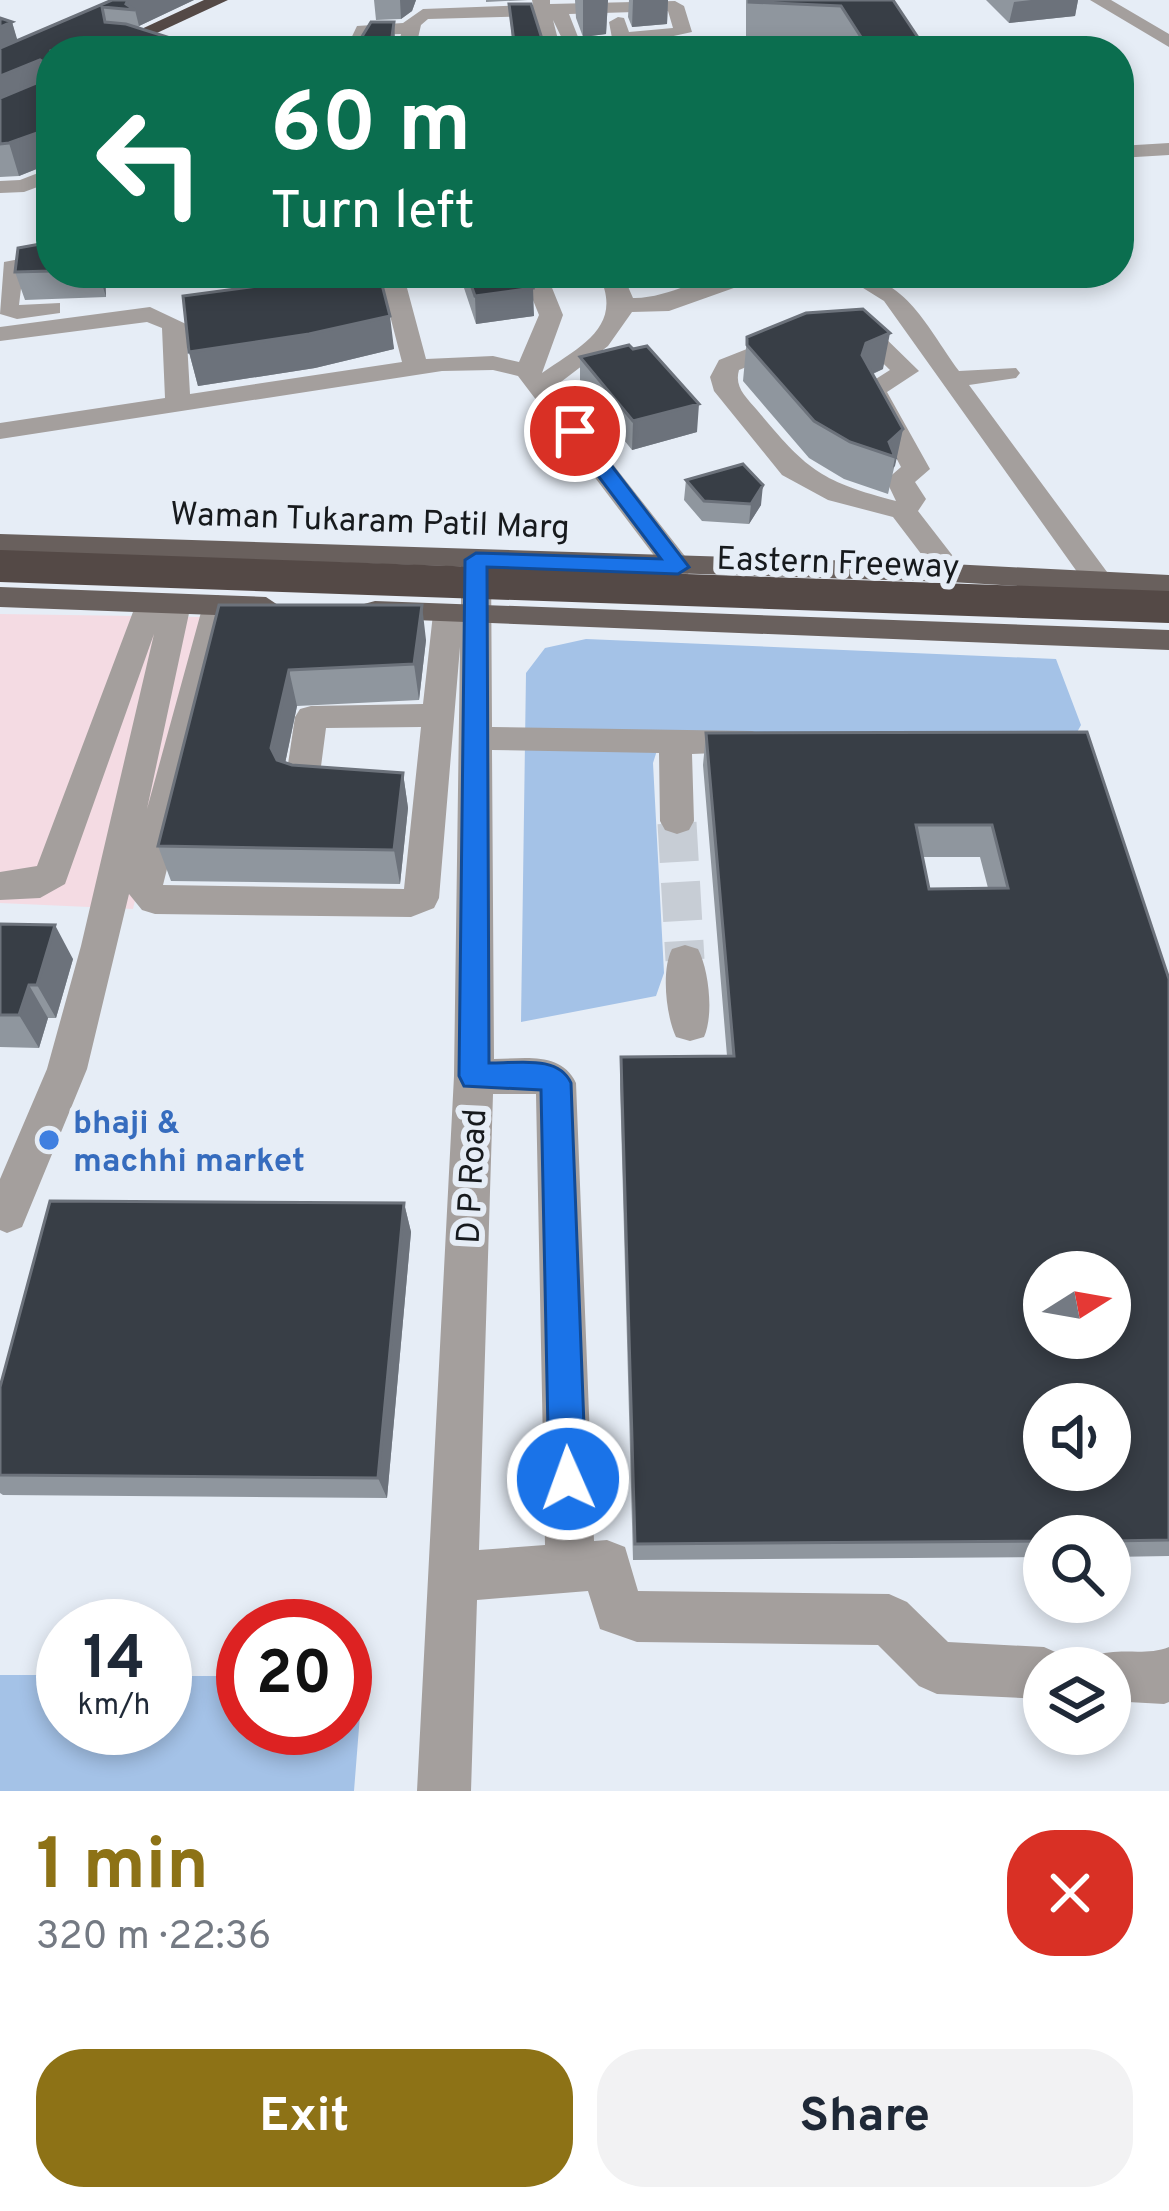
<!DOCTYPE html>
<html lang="en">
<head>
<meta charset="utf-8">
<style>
  body { margin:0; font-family:Overpass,sans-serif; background:#f2f2f3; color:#1f2937; height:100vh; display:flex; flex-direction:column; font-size:45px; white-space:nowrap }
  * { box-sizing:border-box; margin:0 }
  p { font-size:39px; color:#747a83 }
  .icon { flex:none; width:66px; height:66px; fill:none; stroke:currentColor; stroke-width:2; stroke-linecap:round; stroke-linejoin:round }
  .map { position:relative; height:1791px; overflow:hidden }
  .drawer { display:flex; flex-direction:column; background:#fff; flex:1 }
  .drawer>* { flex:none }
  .guide { position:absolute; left:36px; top:36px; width:1098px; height:252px; border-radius:48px; box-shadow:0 6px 18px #0003; background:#0b6e4f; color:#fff; overflow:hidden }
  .needle { width:78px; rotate:79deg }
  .fabs { position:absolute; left:1023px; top:1251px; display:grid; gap:24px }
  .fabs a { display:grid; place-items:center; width:108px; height:108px; border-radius:50%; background:#fff; box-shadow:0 6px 18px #0003; font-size:60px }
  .speed { position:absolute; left:36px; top:1599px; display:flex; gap:24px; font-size:60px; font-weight:700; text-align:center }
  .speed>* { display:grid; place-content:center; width:156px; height:156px; border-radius:50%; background:#fff; box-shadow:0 6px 18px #0003; line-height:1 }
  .speed small { font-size:30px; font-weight:400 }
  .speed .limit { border:18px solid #d22; background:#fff; color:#111 }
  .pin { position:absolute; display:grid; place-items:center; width:102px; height:102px; color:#fff; margin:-51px; border:6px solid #fff; border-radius:50%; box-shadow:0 3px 12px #0007 }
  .me { position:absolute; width:132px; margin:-66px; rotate:358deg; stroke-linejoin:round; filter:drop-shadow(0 0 9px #0008) }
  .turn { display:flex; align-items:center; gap:42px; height:252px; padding:0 36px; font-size:54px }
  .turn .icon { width:156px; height:156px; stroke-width:2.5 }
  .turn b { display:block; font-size:84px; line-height:102px }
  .round { display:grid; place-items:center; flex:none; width:126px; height:126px; border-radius:48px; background:#f2f2f3 }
  .summary { display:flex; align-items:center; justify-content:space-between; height:204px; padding:0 36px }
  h1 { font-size:72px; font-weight:700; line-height:90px; color:#8d7216 }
  .action { display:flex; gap:24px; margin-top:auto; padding:24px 36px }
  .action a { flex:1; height:138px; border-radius:48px; background:#8d7216; color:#fff; font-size:48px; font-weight:700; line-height:138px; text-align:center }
  .action a+a { background:#f2f2f3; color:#1f2937 }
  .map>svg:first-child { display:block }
</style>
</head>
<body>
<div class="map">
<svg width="1169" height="1791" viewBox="0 0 1169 1791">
  <rect width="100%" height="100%" fill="#e6edf6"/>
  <!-- commercial -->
  <path fill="#f4dbe3" d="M 0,614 L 203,617 L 133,909 L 0,903 Z"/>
  <!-- green -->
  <path fill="#a4c2e7" d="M 586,639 L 1056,659 L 1081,725 L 1075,736 L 659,744 L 653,763 L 664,973 L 656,996 L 521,1022 L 526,673 L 545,648 Z
    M 0,1675 L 63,1675 L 63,1728 L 165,1728 L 165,1676 L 243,1676 L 243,1728 L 345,1728 L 345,1677 L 363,1677 L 354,1791 L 0,1791 Z"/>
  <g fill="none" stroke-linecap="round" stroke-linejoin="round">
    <!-- minor-tunnel-far1 -->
    <path stroke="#c7cdd5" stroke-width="32" stroke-dasharray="32 15" stroke-linecap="butt" d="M 677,821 L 677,826"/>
    <!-- minor-tunnel -->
    <path stroke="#c7cdd5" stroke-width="39" stroke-dasharray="39 20" stroke-linecap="butt" d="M 677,823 L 685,960"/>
    <!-- minor -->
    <path fill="#a49f9d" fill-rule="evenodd" d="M 532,0 L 550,0 L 550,4 L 675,1 L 684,6 L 692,32 L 623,47 L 568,51 L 553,20 L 561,51 L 543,51 L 535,16 L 428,19 L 421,25 L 415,51 L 397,51 L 401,34 L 370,35 L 363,51 L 345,51 L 357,26 L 403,23 L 423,9 L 533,5 ZM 668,11 L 673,28 L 629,32 L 624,18 L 618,17 L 609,22 L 612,38 L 580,42 L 569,14 Z
      M 1090,0 L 1111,0 L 1169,34 L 1169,47 Z
      M 1169,143 L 1169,155 L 1119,158 L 1119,146 Z
      M 51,168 L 51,182 L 24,192 L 0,193 L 0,181 L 20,180 Z
      M 51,253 L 51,267 L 23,272 L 19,305 L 60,303 L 60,313 L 17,319 L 0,314 L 4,262 Z
      M 379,273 L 403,273 L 426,359 L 493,356 L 519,362 L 539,315 L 522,273 L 546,273 L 563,315 L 542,373 C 582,345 625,326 598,273 L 622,273 L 633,298 C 672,299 708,270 745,274 L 745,284 L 669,311 L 632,312 L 608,346 L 553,388 L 688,560 L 693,567 L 688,574 L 668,574 L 518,376 L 493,370 L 442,371 L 0,439 L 0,423 L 165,398 L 162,328 L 147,322 L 0,341 L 0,327 L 150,307 L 186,324 L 190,394 L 402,362 Z
      M 839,273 C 905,273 924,323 959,371 L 1016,368 L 1020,373 L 1016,378 L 969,385 L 1110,576 L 1115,583 L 1110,590 L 1090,590 L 884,301 Z
      M 845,323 L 874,327 L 919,371 L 887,392 L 930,469 L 915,482 L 926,499 L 918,511 L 966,573 L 961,580 L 941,580 L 893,517 L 828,500 L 782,475 L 714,391 L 710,377 L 719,360 L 782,335 L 800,335 L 800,345 L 739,370 C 734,387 746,397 757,410 C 807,470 820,481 896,501 L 886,480 L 901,467 L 860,389 L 890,370 L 858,339 L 836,335 L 833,330 Z
      M 476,551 L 491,560 L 492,727 L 752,731 L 764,735 L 768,743 L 764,751 L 692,754 L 694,821 L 689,830 L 677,834 L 665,830 L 660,821 L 659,753 L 492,750 L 494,1059 C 524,1059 561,1051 576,1083 L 594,1541 L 607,1540 L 625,1547 L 638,1591 L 889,1594 L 907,1602 L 948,1642 L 1044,1647 L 1062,1655 L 1068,1668 L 1044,1668 L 1044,1699 L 937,1694 L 919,1686 L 878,1645 L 637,1642 L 600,1629 L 588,1591 L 477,1600 L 471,1791 L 417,1791 L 454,1076 L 460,647 L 439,898 L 434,908 L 411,917 L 155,914 L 142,910 L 129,894 L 87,1069 L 22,1227 L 7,1233 L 0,1230 L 0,1179 L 47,1069 L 81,946 L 154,634 L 65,884 L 40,898 L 0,900 L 0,872 L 37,866 L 139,596 L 150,593 L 163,600 L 176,594 L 191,604 L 147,809 L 203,605 L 218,595 L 233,605 L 163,885 L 404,889 L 421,727 L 326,728 L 320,774 L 343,779 L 348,788 L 343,797 L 331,800 L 290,793 L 285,784 L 295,717 L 300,709 L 311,706 L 423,704 L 433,614 L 448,604 L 461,610 L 461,560 ZM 493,1094 L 536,1094 L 545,1545 L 479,1550 Z
      M 685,945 L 698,949 C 709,970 714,1015 704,1037 L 690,1041 L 676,1037 C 666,1016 661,970 672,949 Z
      M 1169,1647 L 1169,1702 L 1164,1704 L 1110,1701 L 1110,1668 L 1087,1668 L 1092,1657 C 1118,1646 1144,1657 1169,1647 Z"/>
    <!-- major -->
    <path fill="#69605d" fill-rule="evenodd" d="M 0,534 L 951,564 L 1169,575 L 1169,595 L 951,582 L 0,552 Z
      M 0,587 L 266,597 L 281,607 L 266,617 L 0,607 Z
      M 375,601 L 1169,630 L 1169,650 L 364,618 L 360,611 L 364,604 Z"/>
    <!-- highway -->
    <path fill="#544946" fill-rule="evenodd" d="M 204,0 L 228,0 L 118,51 L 94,51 Z"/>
    <!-- highway-bridge -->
    <path stroke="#544946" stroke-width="32" d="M 0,566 L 1169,607"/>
  </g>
  <!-- wall -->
  <path fill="#8f969e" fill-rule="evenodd" d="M 112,0 L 194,0 L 139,26 L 140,28 L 51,51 L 51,165 L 49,164 L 19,176 L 0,177 L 0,18 L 12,22 L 17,41 Z
    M 374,0 L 416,0 L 412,11 L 401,19 L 376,20 Z
    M 486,0 L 528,0 L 486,2 Z
    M 575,0 L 608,0 L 606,34 L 583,37 L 576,18 Z
    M 629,0 L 668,0 L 667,24 L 632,27 L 628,17 Z
    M 746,0 L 893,0 L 927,51 L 844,51 L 837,39 L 746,36 Z
    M 986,0 L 1078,0 L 1075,16 L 1009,23 Z
    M 509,4 L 543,42 L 543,51 L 513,51 Z
    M 395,39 L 394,51 L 359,51 L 358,43 Z
    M 51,242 L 51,273 L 105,273 L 106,297 L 25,300 L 15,272 Z
    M 274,273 L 379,273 L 394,349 L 315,368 L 198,386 L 189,352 L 277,283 Z
    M 459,273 L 527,273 L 534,316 L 476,324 Z
    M 747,337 L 883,369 L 873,374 L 903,429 L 888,494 L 844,479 L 809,458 L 743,381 Z
    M 633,349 L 697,432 L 632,450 L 580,385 L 580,357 Z
    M 686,480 L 761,505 L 749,524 L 702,521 L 684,500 Z
    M 219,605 L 426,640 L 419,700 L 297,706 L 285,763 L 292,765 L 403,773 L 408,808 L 400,884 L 171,881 L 158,846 Z
    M 1087,732 L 1169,979 L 1169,1556 L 1110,1557 L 1110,1536 L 1044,1536 L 1044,1557 L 633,1560 L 620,1085 L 621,1057 L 727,1056 L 703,765 L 706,733 ZM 922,857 L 980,857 L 988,888 L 929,889 Z
    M 0,924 L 73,959 L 56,1018 L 48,1018 L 39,1048 L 0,1047 Z
    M 404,1203 L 411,1232 L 387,1498 L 3,1495 L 0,1493 L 0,1387 Z"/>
  <!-- shaded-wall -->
  <path fill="#6c727b" d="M 128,0 L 194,0 L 139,26 L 135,10 L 126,4 Z
    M 400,0 L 416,0 L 412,11 L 401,19 Z
    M 583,0 L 608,0 L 606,34 L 583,37 Z
    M 633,0 L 668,0 L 667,24 L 632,27 Z
    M 1031,0 L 1078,0 L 1075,16 L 1009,23 L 1014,2 Z
    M 12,22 L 21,52 L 0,61 L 0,27 Z
    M 394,22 L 395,39 L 394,51 L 392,51 Z
    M 40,60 L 49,91 L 0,111 L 0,76 Z
    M 40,132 L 49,164 L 19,176 L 9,143 Z
    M 99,273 L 105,273 L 106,297 Z
    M 533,288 L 534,316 L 476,324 L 475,296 Z
    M 390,316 L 394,349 L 315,368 L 198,386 L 189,352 Z
    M 890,333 L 883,369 L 860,379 L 862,355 L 866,343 Z
    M 699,404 L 697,432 L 632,450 L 633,421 Z
    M 903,429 L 895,466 L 893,468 L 895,457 L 889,442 Z
    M 763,485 L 761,505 L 749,524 L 751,504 Z
    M 422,605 L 426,640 L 419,700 L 414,664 Z
    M 289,670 L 297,706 L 281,783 L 271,748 Z
    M 403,773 L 408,808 L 400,884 L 394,850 Z
    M 55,925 L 73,959 L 56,1018 L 37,985 Z
    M 29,985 L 48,1018 L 39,1048 L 19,1015 Z
    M 404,1203 L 411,1232 L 387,1498 L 378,1478 Z"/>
  <!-- building -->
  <path fill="#383e46" stroke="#6c727b" stroke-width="3" fill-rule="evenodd" d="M 112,0 L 128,0 L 126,4 L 135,10 L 102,7 L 105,22 L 126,24 L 208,50 L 51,51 L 51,135 L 46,137 L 40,132 L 9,143 L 0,144 L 0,98 L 46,79 L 47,64 L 40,60 L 0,76 L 0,48 Z
    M 749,0 L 893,0 L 927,51 L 870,51 L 841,6 L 749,2 Z
    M 509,4 L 531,4 L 543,42 L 514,42 Z
    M 0,18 L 12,22 L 0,27 Z
    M 371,22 L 394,22 L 391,44 L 358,43 Z
    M 51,242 L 51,271 L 15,272 L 18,248 Z
    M 283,273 L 379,273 L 390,316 L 309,334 L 189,352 L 183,296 L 288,282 Z
    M 467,273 L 527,273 L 533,288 L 475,296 Z
    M 863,309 L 890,333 L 866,343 L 862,355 L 903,429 L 889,442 L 895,457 L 850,442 L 814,421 L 747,345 L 747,337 L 806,313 Z
    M 629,345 L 633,349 L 647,346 L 699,404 L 633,421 L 580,357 Z
    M 743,464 L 763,485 L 751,504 L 704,501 L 686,480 Z
    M 219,605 L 422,605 L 414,664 L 289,670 L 271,748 L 277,760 L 292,765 L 403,773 L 394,850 L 158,846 Z
    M 1087,732 L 1169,979 L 1169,1540 L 1110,1541 L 1110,1536 L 1044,1536 L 1044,1541 L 635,1544 L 621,1057 L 734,1056 L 706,733 ZM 916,825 L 992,825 L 1008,888 L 929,889 ZM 1044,1272 L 1110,1272 L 1110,1338 L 1044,1338 ZM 1044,1404 L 1110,1404 L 1110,1470 L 1044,1470 Z
    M 0,924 L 55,925 L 37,985 L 29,985 L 19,1015 L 0,1015 Z
    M 50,1201 L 404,1203 L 378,1478 L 0,1475 L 0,1387 Z"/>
  <!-- route -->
  <path fill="#1a73e8" stroke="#114b97" stroke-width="3" d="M 568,427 L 582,427 L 689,567 L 678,574 L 487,567 L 489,1063 C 516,1064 558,1054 571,1083 L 586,1479 L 581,1492 L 568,1497 L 555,1492 L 549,1479 L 541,1090 L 464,1086 L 459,1076 L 465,560 L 476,553 L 661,559 L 568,436 Z"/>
  <!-- markers -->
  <circle fill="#3f7fe0" stroke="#e6edf6" stroke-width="4.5" cx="49" cy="1140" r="12"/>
  <g text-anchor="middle" stroke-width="12" stroke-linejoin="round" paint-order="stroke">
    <!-- street labels -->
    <g font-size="33" fill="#171a1d" stroke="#e6edf6">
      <text transform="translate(370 519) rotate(2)" y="12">Waman Tukaram Patil Marg</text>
      <text transform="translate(838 561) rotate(2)" y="12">Eastern Freeway</text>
      <text transform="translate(470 1176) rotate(-87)" y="12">D P Road</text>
    </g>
    <!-- shop labels -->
    <g font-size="33" font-weight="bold" fill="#366cbe" stroke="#e6edf6" text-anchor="start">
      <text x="73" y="1133">bhaji &amp;<tspan x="73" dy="38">machhi market</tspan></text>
    </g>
  </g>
</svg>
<div class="fabs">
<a><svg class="needle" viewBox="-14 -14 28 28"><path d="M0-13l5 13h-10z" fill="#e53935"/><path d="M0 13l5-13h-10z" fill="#747a83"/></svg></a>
<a><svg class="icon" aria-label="sound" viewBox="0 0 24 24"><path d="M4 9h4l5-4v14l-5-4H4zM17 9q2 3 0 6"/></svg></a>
<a><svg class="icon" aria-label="search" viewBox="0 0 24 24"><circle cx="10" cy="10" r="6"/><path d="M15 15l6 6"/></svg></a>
<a><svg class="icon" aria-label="layers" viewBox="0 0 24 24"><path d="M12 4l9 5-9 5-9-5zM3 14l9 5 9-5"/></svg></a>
</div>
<div class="speed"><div>14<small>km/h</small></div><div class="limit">20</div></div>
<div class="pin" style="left:575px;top:431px;background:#d93025"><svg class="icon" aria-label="arrive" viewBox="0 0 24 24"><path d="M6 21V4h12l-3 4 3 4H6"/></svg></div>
<svg class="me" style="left:568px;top:1479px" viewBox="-20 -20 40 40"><circle r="17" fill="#1a73e8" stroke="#fff" stroke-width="3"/><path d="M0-11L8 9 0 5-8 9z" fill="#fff"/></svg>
<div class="guide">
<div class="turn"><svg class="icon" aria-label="left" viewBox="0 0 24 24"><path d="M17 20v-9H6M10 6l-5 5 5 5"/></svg><div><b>60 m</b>Turn left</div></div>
</div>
</div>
<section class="drawer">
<div class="summary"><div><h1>1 min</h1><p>320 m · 22:36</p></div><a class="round" style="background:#d93025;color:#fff"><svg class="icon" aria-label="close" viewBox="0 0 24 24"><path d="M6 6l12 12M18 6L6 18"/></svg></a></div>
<div class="action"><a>Exit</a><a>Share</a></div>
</section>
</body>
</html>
